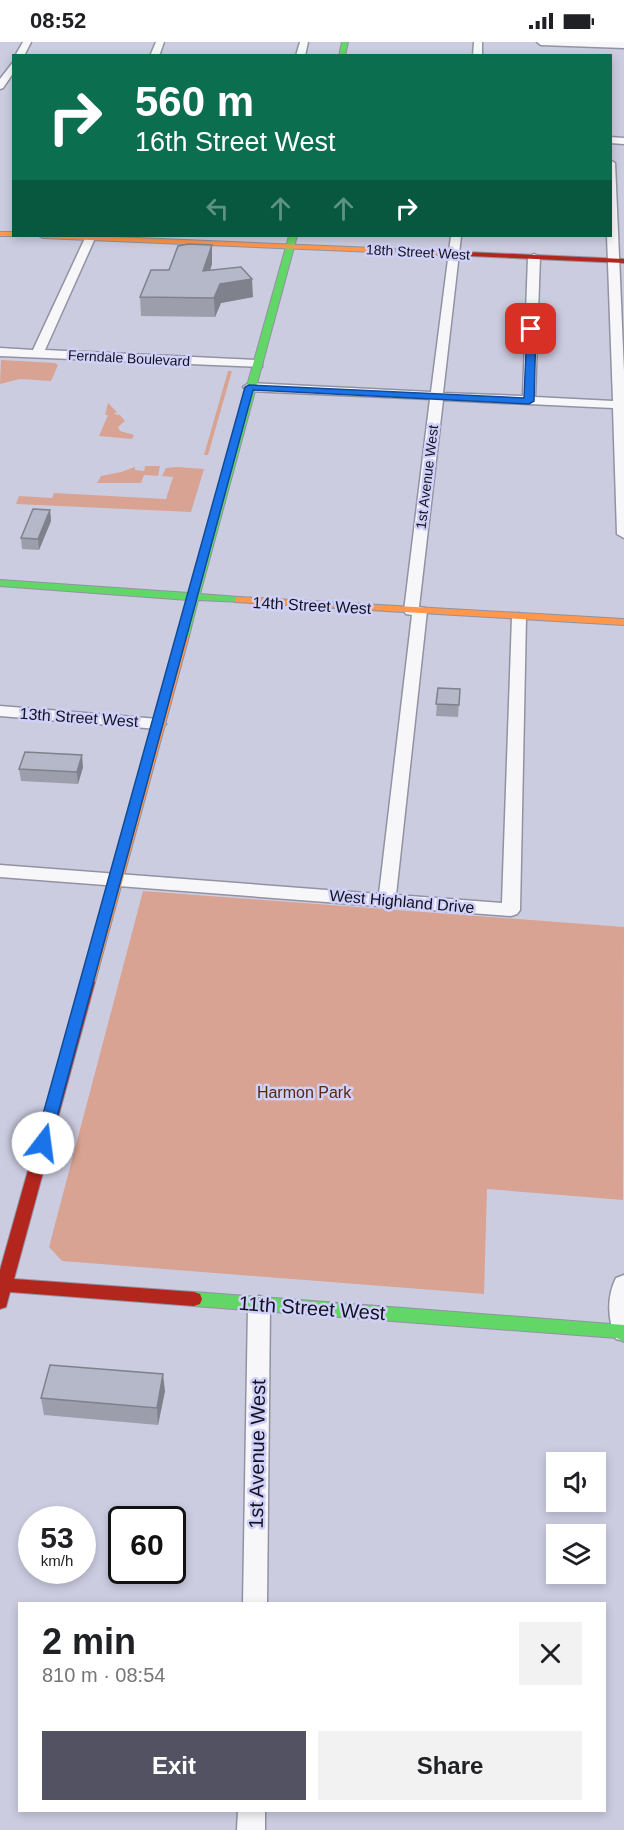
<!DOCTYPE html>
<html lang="en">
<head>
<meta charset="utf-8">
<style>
  body { margin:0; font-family:Helvetica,sans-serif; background:#f2f2f2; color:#202124; height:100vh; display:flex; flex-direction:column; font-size:22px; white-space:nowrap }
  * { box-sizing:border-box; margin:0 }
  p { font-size:20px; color:#757577 }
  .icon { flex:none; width:33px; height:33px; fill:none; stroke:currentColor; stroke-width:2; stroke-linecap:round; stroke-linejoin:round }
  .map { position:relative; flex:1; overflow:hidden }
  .side { position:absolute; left:18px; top:1560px; width:588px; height:210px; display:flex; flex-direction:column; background:#fff; border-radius:0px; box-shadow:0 3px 9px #0003 }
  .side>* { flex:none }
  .hud { position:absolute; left:12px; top:12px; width:600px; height:183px; border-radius:0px; box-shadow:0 3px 9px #0003; background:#0b6e4f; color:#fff; overflow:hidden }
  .fabs { position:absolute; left:546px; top:1410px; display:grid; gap:12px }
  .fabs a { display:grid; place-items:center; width:60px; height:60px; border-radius:0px; background:#fff; box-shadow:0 3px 9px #0003; font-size:30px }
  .speed { position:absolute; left:18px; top:1464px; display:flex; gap:12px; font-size:30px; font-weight:700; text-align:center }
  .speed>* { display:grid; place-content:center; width:78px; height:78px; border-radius:50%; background:#fff; box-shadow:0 3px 9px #0003; line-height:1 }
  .speed small { font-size:15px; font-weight:400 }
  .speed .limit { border:3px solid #111; border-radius:9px; background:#fff; color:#111 }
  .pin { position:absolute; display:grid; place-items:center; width:51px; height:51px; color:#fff; margin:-26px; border-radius:12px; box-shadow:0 3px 9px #0006 }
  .me { position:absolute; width:66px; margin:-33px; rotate:15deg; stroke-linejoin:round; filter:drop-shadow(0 0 4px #0008) }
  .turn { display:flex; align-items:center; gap:21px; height:126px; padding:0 24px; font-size:27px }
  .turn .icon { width:78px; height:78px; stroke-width:2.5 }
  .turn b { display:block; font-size:42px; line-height:51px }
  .lanes { display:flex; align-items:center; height:57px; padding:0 24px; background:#0003; justify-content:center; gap:30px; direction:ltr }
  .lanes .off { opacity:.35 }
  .round { display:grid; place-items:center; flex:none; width:63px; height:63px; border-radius:0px; background:#f2f2f2 }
  .overview { display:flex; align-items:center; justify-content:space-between; height:102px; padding:0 24px }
  h1 { font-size:36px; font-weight:600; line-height:45px }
  .cta { display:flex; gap:12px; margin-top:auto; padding:12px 24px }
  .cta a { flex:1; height:69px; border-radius:0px; background:#535263; color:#fff; font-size:24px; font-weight:600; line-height:69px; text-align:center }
  .cta a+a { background:#f2f2f2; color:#202124 }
  .status { display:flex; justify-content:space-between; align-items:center; height:42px; padding:0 30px; background:#fff; direction:ltr }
  .status svg { height:16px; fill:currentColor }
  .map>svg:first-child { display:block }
</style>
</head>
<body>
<div class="status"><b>08:52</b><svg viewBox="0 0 49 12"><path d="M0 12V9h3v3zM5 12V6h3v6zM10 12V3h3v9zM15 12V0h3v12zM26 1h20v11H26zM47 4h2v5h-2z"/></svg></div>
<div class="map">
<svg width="624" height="1788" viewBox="0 0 624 1788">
  <rect width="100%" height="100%" fill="#cccce1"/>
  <!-- green -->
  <path fill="#d8a392" d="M 1,318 L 55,321 L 58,323 L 51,339 L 20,337 L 0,342 Z
    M 228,329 L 232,329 L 208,413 L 204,413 Z
    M 108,361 L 117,370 L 114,372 L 120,373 L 125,379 L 118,385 L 120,389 L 134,393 L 132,397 L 99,394 L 108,373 L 105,373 Z
    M 145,424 L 160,424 L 158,434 L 144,433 L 141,441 L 97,441 L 101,434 L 121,430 L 135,425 L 135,428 L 144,429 Z
    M 177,425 L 204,427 L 191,470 L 16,462 L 19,454 L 52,456 L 54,451 L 166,457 L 173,435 L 162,434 L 166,426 Z
    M 143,849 L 624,885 L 623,1158 L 487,1147 L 484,1252 L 62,1219 L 49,1205 Z"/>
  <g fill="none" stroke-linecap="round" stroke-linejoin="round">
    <defs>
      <path id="street" d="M 23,0 L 31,0 L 24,14 L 15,14 Z
        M 156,0 L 164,0 L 159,14 L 150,14 Z
        M 300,0 L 308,0 L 305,14 L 296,14 Z
        M 474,0 L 482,0 L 482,14 L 473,14 Z
        M 537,0 L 624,0 L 624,6 L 541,3 Z
        M 14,19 L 14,30 L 3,46 L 0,47 L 0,37 Z
        M 610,95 L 624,96 L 624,102 L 610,101 Z
        M 610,118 L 615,121 L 624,330 L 624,496 L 617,492 L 613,366 L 443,358 L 419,565 L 425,566 L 427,569 L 396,853 L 502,861 L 512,575 L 519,571 L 526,575 L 520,868 L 517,872 L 511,874 L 0,835 L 0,823 L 379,852 L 412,573 L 406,572 L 404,569 L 430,357 L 249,349 L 243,345 L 249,341 L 431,350 L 451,194 L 461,194 L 443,351 L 523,354 L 528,215 L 534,212 L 540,215 L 535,355 L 613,359 L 607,194 L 610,194 Z
        M 86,194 L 96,194 L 45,308 L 258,318 L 262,319 L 262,325 L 0,314 L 0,306 L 33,308 Z
        M 0,664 L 158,677 L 166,682 L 158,687 L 0,674 Z
        M 624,1233 L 624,1299 L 616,1297 C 607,1277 607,1254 616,1236 Z
        M 259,1254 L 267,1257 L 270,1263 L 267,1562 L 243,1562 L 248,1263 L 251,1257 Z
        M 238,1768 L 265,1768 L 265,1788 L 237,1788 Z"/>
      <path id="fast" d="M 342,0 L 348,0 L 345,14 L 339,14 Z
        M 289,194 L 297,194 L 200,552 L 239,555 L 243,556 L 243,560 L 198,558 L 189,594 L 183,597 L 177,594 L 188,558 L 0,544 L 0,538 L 189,551 Z
        M 194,1250 L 624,1283 L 624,1300 L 617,1296 L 194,1264 L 188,1262 L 186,1257 L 188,1252 Z"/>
      <path id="slow" d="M 0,190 L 14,190 L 14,194 L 17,194 L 0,194 Z
        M 39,194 L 89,194 L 447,209 L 451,211 L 447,213 L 43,196 Z
        M 239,555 L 624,577 L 624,583 L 235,560 L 235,556 Z
        M 183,591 L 189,594 L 95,940 L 88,945 L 81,940 L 177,594 Z"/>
      <path id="jam" d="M 444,209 L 624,217 L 624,221 L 447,213 L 443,211 Z
        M 88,935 L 95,940 L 14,1237 L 194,1250 L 200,1252 L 202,1257 L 200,1262 L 194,1264 L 10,1250 L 6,1265 L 0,1267 L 0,1228 L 81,940 Z"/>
    </defs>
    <!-- street casing -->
    <use href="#street" stroke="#9292a2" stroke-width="3"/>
    <!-- fast casing -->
    <use href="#fast" stroke="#9292a2" stroke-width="2"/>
    <!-- slow casing -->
    <use href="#slow" stroke="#9292a2" stroke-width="2"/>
    <!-- jam casing -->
    <use href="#jam" stroke="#9292a2" stroke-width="2"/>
    <!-- street -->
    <use href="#street" fill="#f7f7fa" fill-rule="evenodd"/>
    <!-- fast -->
    <use href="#fast" fill="#63d668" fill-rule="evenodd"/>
    <!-- slow -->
    <use href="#slow" fill="#ff974d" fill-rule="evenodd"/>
    <!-- jam -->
    <use href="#jam" fill="#b3261e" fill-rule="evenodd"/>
  </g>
  <!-- wall -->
  <path fill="#9c9eac" d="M 212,203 L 212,222 L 210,228 L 253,255 L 221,261 L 215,275 L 141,274 L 140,255 L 169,228 Z
    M 50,468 L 51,479 L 39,508 L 22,507 L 21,496 Z
    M 438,646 L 460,647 L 458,675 L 436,674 Z
    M 83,725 L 78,742 L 21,739 L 19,727 Z
    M 165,1349 L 158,1383 L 44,1373 L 41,1356 Z"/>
  <!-- shaded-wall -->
  <path fill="#7f818c" d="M 212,203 L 212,222 L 204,248 L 203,229 Z
    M 252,237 L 253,255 L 221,261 L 215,275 L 214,256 L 220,242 Z
    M 50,468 L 51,479 L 39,508 L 38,497 Z
    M 82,713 L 83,725 L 78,742 L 77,730 Z
    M 163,1332 L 165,1349 L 158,1383 L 157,1366 Z"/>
  <!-- building -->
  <path fill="#b5b8c8" stroke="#7f818c" stroke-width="1.5" d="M 188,202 L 212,203 L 203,229 L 241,225 L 252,237 L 220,242 L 214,256 L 140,255 L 151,228 L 169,228 L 178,204 Z
    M 33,467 L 50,468 L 38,497 L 21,496 Z
    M 438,646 L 460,647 L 459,663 L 436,662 Z
    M 25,710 L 82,713 L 77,730 L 19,727 Z
    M 50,1323 L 163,1332 L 157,1366 L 41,1356 Z"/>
  <!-- route -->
  <path fill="#1a73e8" stroke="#114b97" stroke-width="1.5" d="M 531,284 L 536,287 L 534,359 L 529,362 L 253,348 L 50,1101 L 48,1105 L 37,1105 L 35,1101 L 245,345 L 249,343 L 524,356 L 527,287 Z"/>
  <g text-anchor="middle" stroke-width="5" stroke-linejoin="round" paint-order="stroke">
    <!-- far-street labels -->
    <g font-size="14" fill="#12111f" stroke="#d1d0f8">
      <text transform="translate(418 210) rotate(3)" y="5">18th Street West</text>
      <text transform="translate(129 316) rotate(3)" y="5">Ferndale Boulevard</text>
      <text transform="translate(427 435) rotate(-83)" y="5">1st Avenue West</text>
    </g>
    <!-- street labels -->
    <g font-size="16" fill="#12111f" stroke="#d1d0f8">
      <text transform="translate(312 563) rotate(3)" y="6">14th Street West</text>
      <text transform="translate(79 675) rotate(4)" y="6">13th Street West</text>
      <text transform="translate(402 859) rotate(5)" y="6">West Highland Drive</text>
    </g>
    <!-- park labels -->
    <g font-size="16" fill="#582910" stroke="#d1d0f8">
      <text x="304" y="1056">Harmon Park</text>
    </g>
    <!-- near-street labels -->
    <g font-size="20" fill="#12111f" stroke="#d1d0f8">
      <text transform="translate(312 1266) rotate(4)" y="7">11th Street West</text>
      <text transform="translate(257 1412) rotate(-89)" y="7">1st Avenue West</text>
    </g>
  </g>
</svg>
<div class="fabs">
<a><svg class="icon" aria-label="sound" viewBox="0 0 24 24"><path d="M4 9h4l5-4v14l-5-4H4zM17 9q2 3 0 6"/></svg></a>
<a><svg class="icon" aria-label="layers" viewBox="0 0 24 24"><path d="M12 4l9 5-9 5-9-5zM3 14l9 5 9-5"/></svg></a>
</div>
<div class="speed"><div>53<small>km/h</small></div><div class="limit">60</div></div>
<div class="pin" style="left:531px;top:287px;background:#d93025"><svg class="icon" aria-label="arrive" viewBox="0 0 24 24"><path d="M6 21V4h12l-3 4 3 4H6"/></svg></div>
<svg class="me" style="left:43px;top:1101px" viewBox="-20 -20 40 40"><circle r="19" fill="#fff"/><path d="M0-13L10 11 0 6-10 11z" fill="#1a73e8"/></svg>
<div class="hud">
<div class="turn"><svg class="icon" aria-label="right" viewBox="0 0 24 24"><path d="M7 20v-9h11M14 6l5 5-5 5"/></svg><div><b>560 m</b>16th Street West</div></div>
<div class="lanes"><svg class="icon off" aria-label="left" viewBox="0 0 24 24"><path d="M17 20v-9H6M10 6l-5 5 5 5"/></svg><svg class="icon off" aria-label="ahead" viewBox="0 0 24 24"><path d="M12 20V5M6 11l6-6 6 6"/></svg><svg class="icon off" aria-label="ahead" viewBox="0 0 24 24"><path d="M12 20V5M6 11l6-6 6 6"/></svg><svg class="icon" aria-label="right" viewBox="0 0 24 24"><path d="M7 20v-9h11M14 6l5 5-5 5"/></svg></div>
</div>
<section class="side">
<div class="overview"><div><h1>2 min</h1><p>810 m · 08:54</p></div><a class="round"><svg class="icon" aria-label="close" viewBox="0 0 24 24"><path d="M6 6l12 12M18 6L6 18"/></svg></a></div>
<div class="cta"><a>Exit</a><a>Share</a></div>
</section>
</div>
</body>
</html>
